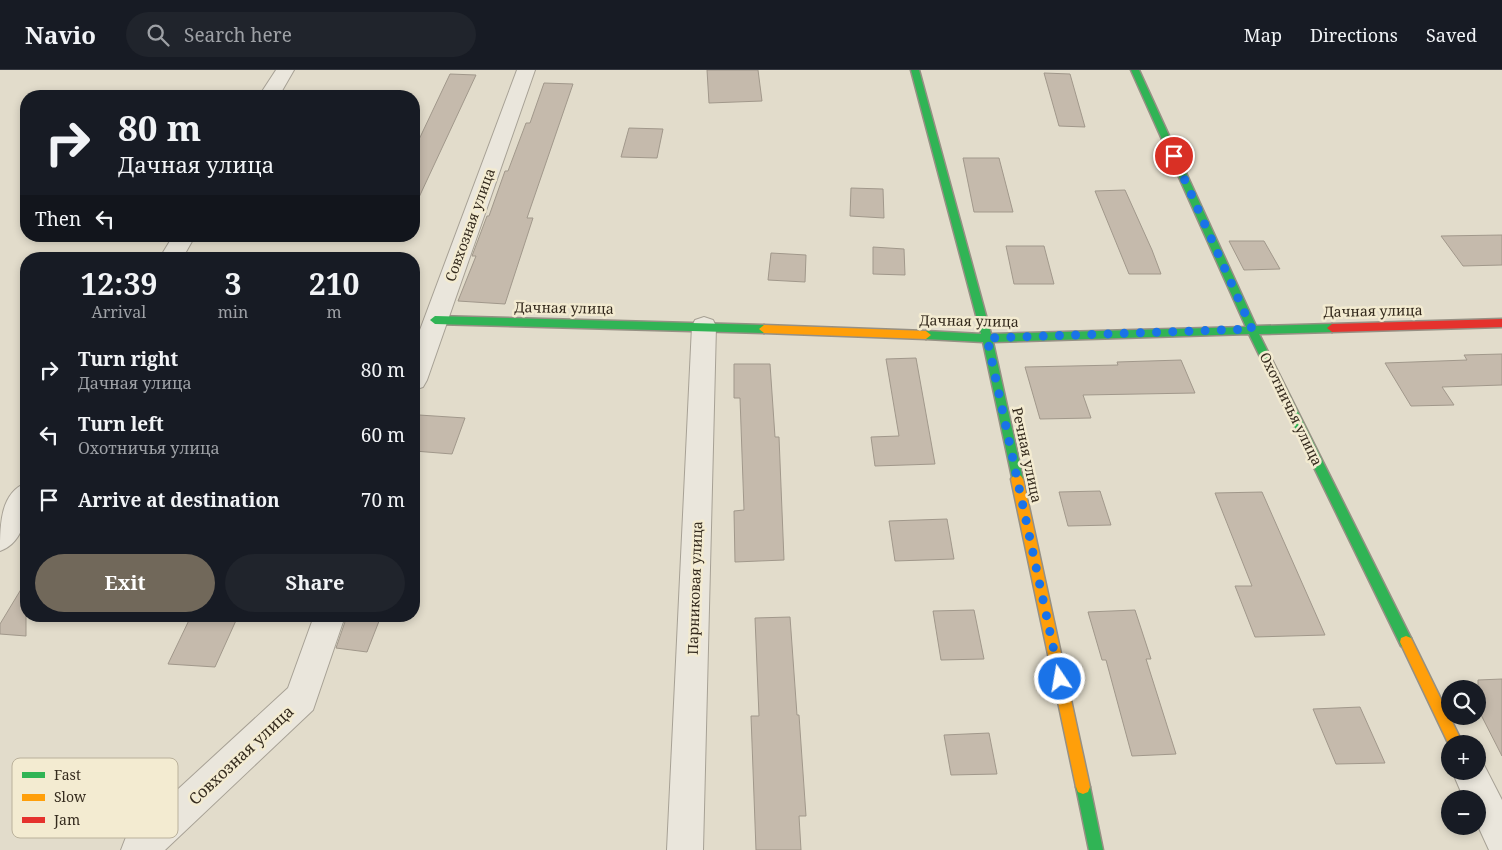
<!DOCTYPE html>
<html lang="en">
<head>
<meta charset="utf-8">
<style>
  body { margin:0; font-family:"Noto Serif",serif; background:#20242c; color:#f1f3f6; height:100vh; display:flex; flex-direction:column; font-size:19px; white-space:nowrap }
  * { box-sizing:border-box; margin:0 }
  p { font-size:16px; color:#9ea1a6 }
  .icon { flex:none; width:28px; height:28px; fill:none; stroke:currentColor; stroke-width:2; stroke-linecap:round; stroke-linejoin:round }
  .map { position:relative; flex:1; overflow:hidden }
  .details { position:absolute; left:20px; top:182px; width:400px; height:370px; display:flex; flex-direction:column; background:#171b24; border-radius:20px; box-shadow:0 2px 8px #0003 }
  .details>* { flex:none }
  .guide { position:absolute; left:20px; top:20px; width:400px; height:152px; border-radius:20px; box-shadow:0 2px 8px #0003; background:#171b24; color:#f1f3f6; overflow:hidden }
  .tools { position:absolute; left:1441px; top:610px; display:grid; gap:10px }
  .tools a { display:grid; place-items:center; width:45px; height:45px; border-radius:50%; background:#171b24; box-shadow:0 2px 8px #0003; font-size:25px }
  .pin { position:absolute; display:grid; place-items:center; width:42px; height:42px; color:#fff; margin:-21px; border:2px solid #fff; border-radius:50%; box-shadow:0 1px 5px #0007 }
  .me { position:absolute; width:55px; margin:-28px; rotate:348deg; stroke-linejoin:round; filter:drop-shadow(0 0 4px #0008) }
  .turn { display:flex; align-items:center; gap:18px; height:105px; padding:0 15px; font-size:22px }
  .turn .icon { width:65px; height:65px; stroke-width:2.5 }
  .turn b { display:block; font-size:35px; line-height:42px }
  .then { display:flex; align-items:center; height:48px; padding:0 15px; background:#0003; gap:10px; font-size:19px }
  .eta { display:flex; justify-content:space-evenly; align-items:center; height:85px; text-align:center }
  .eta b { font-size:30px; font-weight:700; line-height:35px }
  .button { display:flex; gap:10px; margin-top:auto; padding:10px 15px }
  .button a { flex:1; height:58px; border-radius:30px; background:#71685a; color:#fff; font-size:20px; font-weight:700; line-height:58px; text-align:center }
  .button a+a { background:#20242c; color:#f1f3f6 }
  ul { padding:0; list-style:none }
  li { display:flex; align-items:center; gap:15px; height:65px; padding:0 15px }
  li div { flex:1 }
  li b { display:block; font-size:19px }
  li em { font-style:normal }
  header { display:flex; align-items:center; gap:30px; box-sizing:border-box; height:70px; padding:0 25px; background:#171b24; border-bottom:1px solid #363941 }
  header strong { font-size:24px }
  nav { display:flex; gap:28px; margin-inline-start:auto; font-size:18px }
  .search { width:350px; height:45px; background:#20242c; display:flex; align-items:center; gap:12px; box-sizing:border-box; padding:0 18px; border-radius:28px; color:#9ea1a6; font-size:19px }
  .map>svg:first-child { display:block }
</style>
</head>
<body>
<header>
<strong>Navio</strong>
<div class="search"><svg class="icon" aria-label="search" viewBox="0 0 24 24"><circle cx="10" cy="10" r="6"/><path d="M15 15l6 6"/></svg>Search here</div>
<nav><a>Map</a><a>Directions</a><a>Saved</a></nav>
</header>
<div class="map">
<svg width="1502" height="780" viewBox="0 0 1502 780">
  <rect width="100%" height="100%" fill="#e2dccb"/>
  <!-- building -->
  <path fill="#c5baac" stroke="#a1988b" d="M 707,0 L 758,0 L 762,31 L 709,33 Z
    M 1044,3 L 1070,4 L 1085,57 L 1059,56 Z
    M 450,4 L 476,5 L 414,138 L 414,80 Z
    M 544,13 L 573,14 L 527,148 L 533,148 L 505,234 L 458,231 L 476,186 L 472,186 L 487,146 L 489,146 L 505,101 L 508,101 L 526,53 L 530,53 Z
    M 629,58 L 663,59 L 657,88 L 621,87 Z
    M 963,88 L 999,88 L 1013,142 L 974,142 Z
    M 851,118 L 883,119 L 884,148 L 850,146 Z
    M 1125,120 L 1152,180 L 1161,204 L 1129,204 L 1095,121 Z
    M 1502,165 L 1502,195 L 1463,196 L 1441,166 Z
    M 1229,171 L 1264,171 L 1280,199 L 1244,200 Z
    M 1006,176 L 1044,176 L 1054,214 L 1014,214 Z
    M 873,177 L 904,179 L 905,205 L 873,204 Z
    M 771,183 L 806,185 L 805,212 L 768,210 Z
    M 1502,284 L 1502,315 L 1442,317 L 1454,335 L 1411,336 L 1385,293 L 1467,290 L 1464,285 Z
    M 916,288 L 935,394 L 875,396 L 871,367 L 899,366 L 886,289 Z
    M 1181,290 L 1195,323 L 1083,325 L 1091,348 L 1040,349 L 1025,297 L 1118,295 L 1117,292 Z
    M 734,294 L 770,294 L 775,367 L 779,367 L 784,490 L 735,492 L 734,441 L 744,440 L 740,328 L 734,328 Z
    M 419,345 L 465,348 L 452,384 L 414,381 L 414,358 Z
    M 1100,421 L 1111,455 L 1068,456 L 1059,422 Z
    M 1262,422 L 1284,472 L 1325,565 L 1255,567 L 1235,516 L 1252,516 L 1215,423 Z
    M 947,449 L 954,489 L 895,491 L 889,451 Z
    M 26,511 L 26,566 L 0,564 L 0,554 Z
    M 974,540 L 984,589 L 941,590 L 933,541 Z
    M 1135,540 L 1151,589 L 1146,589 L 1176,684 L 1132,686 L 1106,590 L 1102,590 L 1088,542 Z
    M 191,546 L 238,546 L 215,597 L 168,594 Z
    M 347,546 L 381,546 L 367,582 L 336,578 Z
    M 790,547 L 797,645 L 799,645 L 806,746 L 799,746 L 801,780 L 756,780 L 751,646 L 759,646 L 755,548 Z
    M 1502,609 L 1502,686 L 1478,639 L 1478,610 Z
    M 1360,637 L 1385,693 L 1336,694 L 1313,639 Z
    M 989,663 L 997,704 L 951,705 L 944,665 Z"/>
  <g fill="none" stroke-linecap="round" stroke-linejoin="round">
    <defs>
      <path id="street" d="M 276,0 L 294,0 L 279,26 L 259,26 Z
        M 517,0 L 535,0 L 427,310 L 423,317 L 414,320 L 414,276 Z
        M 173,166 L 195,166 L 182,189 L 159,189 Z
        M 704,247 L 713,250 L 716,256 L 703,780 L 667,780 L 692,256 L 695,250 Z
        M 26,413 C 28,438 27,471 0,481 C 0,456 0,423 26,413 Z
        M 314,546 L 345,546 L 313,640 L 165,780 L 121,780 L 126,767 L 288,618 Z
        M 1478,687 L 1481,689 L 1502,730 L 1502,780 L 1489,780 L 1478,756 L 1478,729 L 1464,729 L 1452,701 L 1478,701 Z"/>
      <path id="fast" d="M 911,0 L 919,0 L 991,264 L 1246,257 L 1131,0 L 1139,0 L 1256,256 L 1332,254 L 1337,258 L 1332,262 L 1259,264 L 1411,568 L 1412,572 L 1411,576 L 1406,578 L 1401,576 L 1249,264 L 993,272 L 1023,409 L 1021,412 L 1017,414 L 1013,412 L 983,272 L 926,269 L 921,265 L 926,261 L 981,264 Z
        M 435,246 L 764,255 L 769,259 L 764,263 L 435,254 L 430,250 Z
        M 1083,710 L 1088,712 L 1090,717 L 1103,780 L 1089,780 L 1076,717 L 1078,712 Z"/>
      <path id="slow" d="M 764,255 L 926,261 L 931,265 L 926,269 L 764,263 L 759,259 Z
        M 1017,404 L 1021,406 L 1023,409 L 1090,717 L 1088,722 L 1083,724 L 1078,722 L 1076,717 L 1011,409 L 1013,406 Z
        M 1406,566 L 1411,568 L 1463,674 L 1450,674 L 1450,677 L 1400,572 L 1401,568 Z"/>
      <path id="jam" d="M 1502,249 L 1502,257 L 1332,262 L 1327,258 L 1332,254 Z"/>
    </defs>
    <!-- street casing -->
    <use href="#street" stroke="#a7a195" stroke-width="2"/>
    <!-- fast casing -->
    <use href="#fast" stroke="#969084" stroke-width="3"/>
    <!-- slow casing -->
    <use href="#slow" stroke="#969084" stroke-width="3"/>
    <!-- jam casing -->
    <use href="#jam" stroke="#969084" stroke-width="3"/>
    <!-- street -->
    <use href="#street" fill="#eae6dc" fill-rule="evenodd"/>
    <!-- fast -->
    <use href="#fast" fill="#30b455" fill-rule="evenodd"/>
    <!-- slow -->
    <use href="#slow" fill="#ff9f0a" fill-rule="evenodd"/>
    <!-- jam -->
    <use href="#jam" fill="#e5322d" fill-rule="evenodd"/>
  </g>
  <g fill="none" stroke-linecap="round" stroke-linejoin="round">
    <!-- route -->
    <path stroke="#1a73e8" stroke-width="9" stroke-dasharray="0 16.2" d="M 1060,609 L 987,268 L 1252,259 L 1174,86"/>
  </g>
  <g text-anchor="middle" stroke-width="5" stroke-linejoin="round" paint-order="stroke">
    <!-- street labels -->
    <g font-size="14" fill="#342a1d" stroke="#f3ebd1">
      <text transform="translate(470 155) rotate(-70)" y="5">Совхозная улица</text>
      <text transform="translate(564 238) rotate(1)" y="5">Дачная улица</text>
      <text transform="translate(1373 241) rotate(-1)" y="5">Дачная улица</text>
      <text transform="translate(969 251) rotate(1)" y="5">Дачная улица</text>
      <text transform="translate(1291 339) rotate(64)" y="5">Охотничья улица</text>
      <text transform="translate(1027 385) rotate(78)" y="5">Речная улица</text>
      <text transform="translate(695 518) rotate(-88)" y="5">Парниковая улица</text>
    </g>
    <!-- near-street labels -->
    <g font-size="16" fill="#342a1d" stroke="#f3ebd1">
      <text transform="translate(241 685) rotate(-43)" y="6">Совхозная улица</text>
    </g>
  </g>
  <!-- legend -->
  <rect x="12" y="688" width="166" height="80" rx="8" fill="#f3ebd1" stroke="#bab19b" stroke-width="1"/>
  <rect x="22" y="702" width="23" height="6" fill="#30b455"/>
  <rect x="22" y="724" width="23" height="7" fill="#ff9f0a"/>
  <rect x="22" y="747" width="23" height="6" fill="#e5322d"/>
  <g font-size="14" fill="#342a1d">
    <text x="54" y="710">Fast</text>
    <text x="54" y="732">Slow</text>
    <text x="54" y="755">Jam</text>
  </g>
</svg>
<div class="tools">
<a><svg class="icon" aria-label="search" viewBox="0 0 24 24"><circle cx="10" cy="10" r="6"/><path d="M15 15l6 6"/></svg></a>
<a>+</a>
<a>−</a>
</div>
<div class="pin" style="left:1174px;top:86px;background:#d93025"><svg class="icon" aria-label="arrive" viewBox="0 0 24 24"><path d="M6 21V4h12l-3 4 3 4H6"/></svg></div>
<svg class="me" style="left:1060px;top:609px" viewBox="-20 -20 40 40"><circle r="17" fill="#1a73e8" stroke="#fff" stroke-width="3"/><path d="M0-11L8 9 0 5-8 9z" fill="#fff"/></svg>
<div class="guide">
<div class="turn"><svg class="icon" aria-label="right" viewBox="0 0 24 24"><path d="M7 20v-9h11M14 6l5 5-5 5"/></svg><div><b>80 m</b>Дачная улица</div></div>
<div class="then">Then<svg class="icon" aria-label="left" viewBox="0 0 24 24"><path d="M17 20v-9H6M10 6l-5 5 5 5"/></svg></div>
</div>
<section class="details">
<div class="eta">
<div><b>12:39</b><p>Arrival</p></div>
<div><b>3</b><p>min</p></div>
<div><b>210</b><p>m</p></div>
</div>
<ul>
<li><svg class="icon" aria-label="right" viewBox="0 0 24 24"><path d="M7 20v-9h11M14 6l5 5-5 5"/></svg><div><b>Turn right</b><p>Дачная улица</p></div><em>80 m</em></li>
<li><svg class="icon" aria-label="left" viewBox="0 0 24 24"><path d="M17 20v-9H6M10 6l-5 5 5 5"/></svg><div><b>Turn left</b><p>Охотничья улица</p></div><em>60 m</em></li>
<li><svg class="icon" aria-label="arrive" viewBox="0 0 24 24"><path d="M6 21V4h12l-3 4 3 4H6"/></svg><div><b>Arrive at destination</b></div><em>70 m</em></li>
</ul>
<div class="button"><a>Exit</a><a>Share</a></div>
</section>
</div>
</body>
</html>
